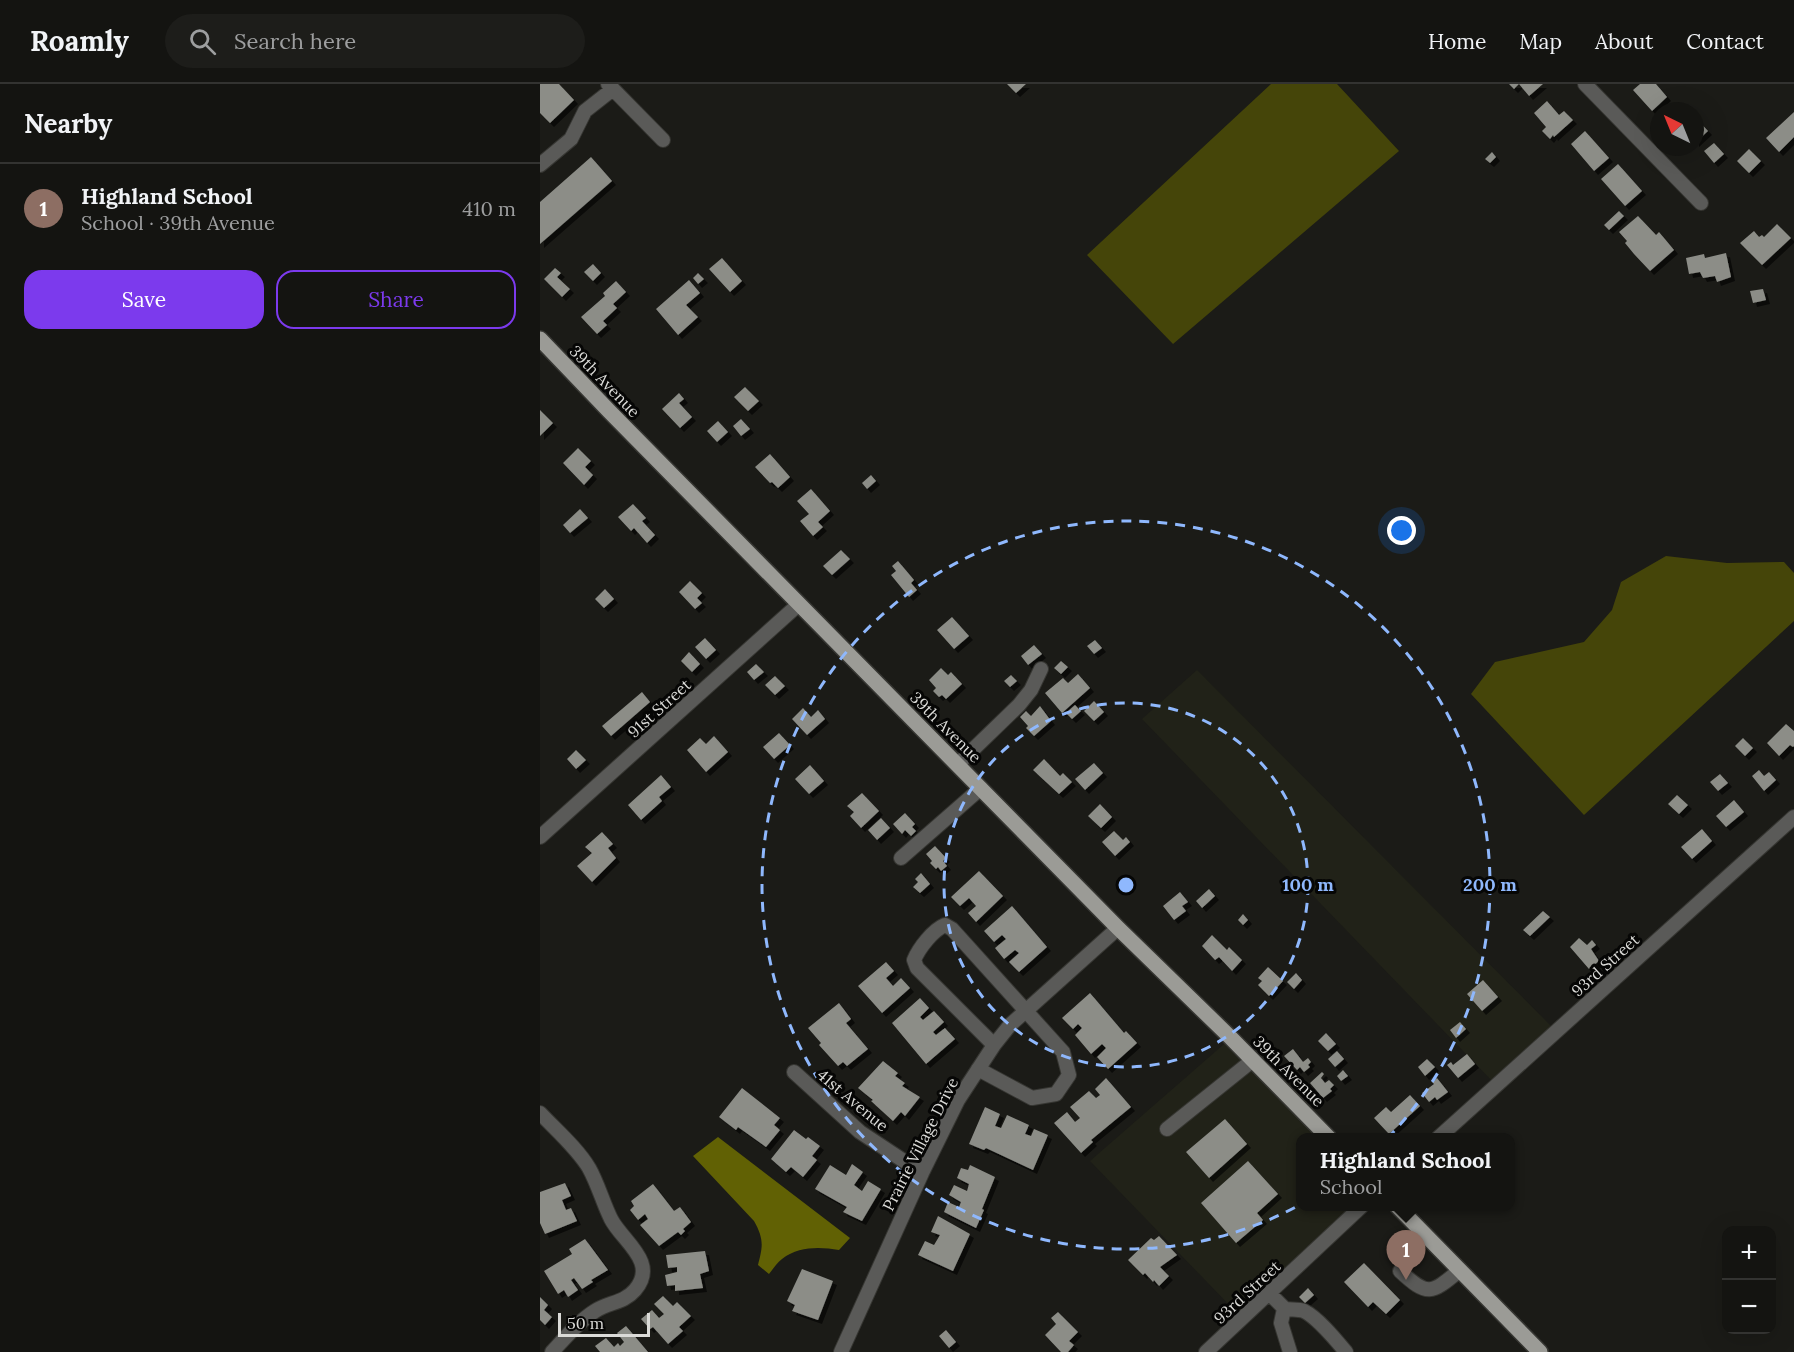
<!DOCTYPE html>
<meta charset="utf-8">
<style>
body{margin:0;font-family:Lora,serif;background:#1d1d1a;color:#f1f3f6}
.controls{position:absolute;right:18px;bottom:18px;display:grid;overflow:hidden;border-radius:12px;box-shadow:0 6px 24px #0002}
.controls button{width:54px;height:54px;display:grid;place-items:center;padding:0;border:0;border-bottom:2px solid #333331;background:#141411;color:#f1f3f6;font:30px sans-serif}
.compass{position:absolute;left:1110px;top:18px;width:54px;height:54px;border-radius:50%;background:#141411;box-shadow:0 6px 24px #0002;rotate:317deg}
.scale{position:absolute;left:18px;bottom:15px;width:92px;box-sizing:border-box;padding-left:6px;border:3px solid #dbdbd8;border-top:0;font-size:16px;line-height:21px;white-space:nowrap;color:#dbdbd8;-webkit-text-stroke:4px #060605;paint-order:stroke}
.you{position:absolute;left:862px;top:447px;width:21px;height:21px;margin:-15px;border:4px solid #fff;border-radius:50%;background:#1a73e8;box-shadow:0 0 0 9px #1a73e833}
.badge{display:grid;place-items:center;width:39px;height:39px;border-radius:50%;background:#7c3aed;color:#fff;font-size:20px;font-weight:700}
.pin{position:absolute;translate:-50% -50px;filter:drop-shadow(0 2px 3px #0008)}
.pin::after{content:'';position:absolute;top:32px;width:21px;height:18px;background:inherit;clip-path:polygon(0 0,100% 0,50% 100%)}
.popup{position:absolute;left:756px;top:1049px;width:219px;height:78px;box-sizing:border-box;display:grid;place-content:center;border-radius:12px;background:#141411;filter:drop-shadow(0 2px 4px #0005);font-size:20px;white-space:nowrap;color:#9d9e9f}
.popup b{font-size:22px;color:#f1f3f6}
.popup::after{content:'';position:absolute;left:50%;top:100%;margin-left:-12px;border:12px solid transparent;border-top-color:#141411}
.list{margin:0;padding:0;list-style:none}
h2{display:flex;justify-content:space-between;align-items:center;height:78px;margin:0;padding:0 24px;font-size:26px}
h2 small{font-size:20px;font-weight:400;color:#9d9e9f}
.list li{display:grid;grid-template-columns:39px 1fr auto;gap:18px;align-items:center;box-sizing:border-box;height:90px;padding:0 24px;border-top:2px solid #333331}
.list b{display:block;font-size:22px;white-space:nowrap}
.list p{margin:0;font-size:20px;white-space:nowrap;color:#9d9e9f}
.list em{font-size:20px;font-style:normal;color:#9d9e9f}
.actions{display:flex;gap:12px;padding:18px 24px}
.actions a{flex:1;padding:14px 0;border:2px solid #7c3aed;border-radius:18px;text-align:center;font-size:21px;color:#7c3aed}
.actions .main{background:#7c3aed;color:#fff}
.icon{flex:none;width:33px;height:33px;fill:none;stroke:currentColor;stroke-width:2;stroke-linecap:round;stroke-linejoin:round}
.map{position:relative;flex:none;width:1254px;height:1268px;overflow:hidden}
header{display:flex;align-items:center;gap:36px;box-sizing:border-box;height:84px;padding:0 30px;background:#141411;border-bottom:2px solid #333331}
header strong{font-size:28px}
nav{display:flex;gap:33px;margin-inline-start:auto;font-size:21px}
.search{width:420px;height:54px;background:#1d1d1a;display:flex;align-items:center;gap:15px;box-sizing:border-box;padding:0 21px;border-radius:33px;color:#9d9e9f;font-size:22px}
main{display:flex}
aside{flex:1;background:#141411}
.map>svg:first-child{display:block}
</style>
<header>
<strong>Roamly</strong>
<div class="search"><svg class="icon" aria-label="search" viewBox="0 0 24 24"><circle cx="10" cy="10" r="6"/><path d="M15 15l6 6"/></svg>Search here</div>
<nav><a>Home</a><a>Map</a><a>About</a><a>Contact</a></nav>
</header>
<main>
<aside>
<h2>Nearby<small></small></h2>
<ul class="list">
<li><span class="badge" style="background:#8d6e63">1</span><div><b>Highland School</b><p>School · 39th Avenue</p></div><em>410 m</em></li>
</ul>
<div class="actions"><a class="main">Save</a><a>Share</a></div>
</aside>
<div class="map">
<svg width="1254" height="1268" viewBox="0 0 1254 1268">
<defs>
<filter id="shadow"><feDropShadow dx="4" dy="4" stdDeviation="0" flood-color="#0009"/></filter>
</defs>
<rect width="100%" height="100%" fill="#1b1b17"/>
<!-- built -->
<path fill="#212218" d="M657 586 1016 947 956 1001 602 635Z
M691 954 789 1053 761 1054V1122L822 1123 724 1214 696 1228 550 1077Z"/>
<!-- green -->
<path fill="#454509" d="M731 0H797L859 67 633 260 547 171Z
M1126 472 1187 479 1244 478 1254 489V537L1044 731 931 610 955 578 1044 558 1072 526 1081 498Z"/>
<!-- water -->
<path fill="#616104" d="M178 1053 310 1154 299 1166C280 1163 259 1162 242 1175 237 1179 233 1185 229 1190L218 1181C223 1162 224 1155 214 1137L153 1072Z"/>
<!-- building -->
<path fill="#8c8d87" filter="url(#shadow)" d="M0 0H19L34 16 10 39 0 29Z
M467 0H486L476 9Z
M969 0H1003L989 12 979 0 974 5Z
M1100 0H1116L1127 13 1112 27 1093 6Z
M1007 17 1019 31 1024 27 1033 36 1014 53 1013 51 1010 55 1002 47 1006 43 994 29Z
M1254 28V53L1239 68 1226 54Z
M1155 33 1168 47 1155 59Z
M1045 47 1069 74 1054 87 1031 60Z
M1174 59 1184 70 1174 79 1164 67Z
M1209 65 1221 77 1209 89 1197 77Z
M952 68 956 73 950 79 945 75Z
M51 73 72 97 0 160V118Z
M1078 80 1102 107 1085 122 1061 95Z
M1079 127 1084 132 1069 146 1064 141Z
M1098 132 1116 151 1119 148 1134 166 1110 187 1094 170 1085 159 1087 157 1079 148Z
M1237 140 1251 154 1222 181 1200 159 1214 147 1219 153 1222 151 1224 153Z
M1186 169 1191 193 1177 198 1175 192 1163 194 1160 188 1149 190 1146 174 1164 170 1165 174Z
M182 174 202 197 190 208 169 185Z
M53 180 61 189 53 197 44 188Z
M15 184 21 189 17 193 30 205 22 213 4 195Z
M158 189 164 195 158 200 153 194Z
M149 196 160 209 146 221 158 233 138 251 116 225Z
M76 197 86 208 73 220 77 224 63 237 67 241 57 250 41 233 65 212 63 209Z
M1223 205 1226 216 1213 219 1210 207Z
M205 303 219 317 208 327 194 313Z
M139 309 144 315 139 319 152 333 140 344 122 325Z
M0 326 13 339 0 352Z
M201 335 210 345 201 352 193 342Z
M178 337 188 348 177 358 167 347Z
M38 364 51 377 45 383 53 391 44 401 23 379Z
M230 370 250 393 238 404 232 398 230 399 215 383Z
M331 391 336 397 327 405 322 399Z
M271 405 290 427 278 438 283 443 273 452 260 437 269 430 257 417Z
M93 420 106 434 102 437 115 451 107 459 94 444 91 447 78 433Z
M40 425 48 434 30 449 23 441Z
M301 466 310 475 292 491 283 482Z
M358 477 374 496 371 499 377 506 369 513 351 491 356 487 352 482Z
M150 497 162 509 157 514 162 519 155 525 139 508Z
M65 505 74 515 64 524 55 515Z
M412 533 429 552 414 565 397 546Z
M165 554 176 566 166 575 155 563Z
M555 556 562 564 554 570 547 562Z
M494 561 502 570 488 581 481 572Z
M149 568 160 580 152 588 141 577Z
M521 577 528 583 521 590 514 584Z
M216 580 224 588 214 596 207 588Z
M401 584 408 591 411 588 422 600 406 615 402 611 399 613 393 607 396 604 389 596Z
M538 590 550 604 522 629 505 609 523 594 528 599Z
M471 591 477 597 470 603 464 597Z
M235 592 245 602 235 611 225 601Z
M102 608 110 618 71 652 62 642Z
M554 617 564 628 554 637 544 627Z
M535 621 541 627 532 635 526 629Z
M500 622 511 637 494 652 486 644 488 642 480 633 486 627 491 632Z
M263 624 271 633 278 626 285 635 267 651 252 635Z
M1246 640 1254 647V662L1253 663 1250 661 1239 672 1227 659Z
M239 649 250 661 234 675 223 663Z
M174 652 188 668 166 688 147 666 160 654 166 660Z
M1203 654 1213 664 1205 672 1195 662Z
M36 666 46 676 36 685 27 675Z
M504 675 520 692 523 689 532 698 519 710 493 686Z
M554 679 563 689 545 706 535 695Z
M270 681 284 697 269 710 255 695Z
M1219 686 1224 692 1229 688 1236 696 1224 707 1212 692Z
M1180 690 1188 699 1178 707 1170 698Z
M121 691 131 703 119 713 122 717 101 736 88 721Z
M322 709 339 727 321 744 310 732 314 728 307 722Z
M1137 711 1148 721 1139 730 1128 720Z
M1194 716 1204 728 1186 743 1176 732Z
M560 720 572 733 561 744 548 732Z
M365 729 375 740 372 743 376 747 371 752 365 746 362 750 353 740Z
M341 734 350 744 337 756 328 746Z
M1162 745 1172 757 1152 775 1141 763Z
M574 747 583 756 586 753 590 758 575 772 562 758Z
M62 748 73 760 68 764 76 774 52 798 37 782 52 769 45 763Z
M395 762 406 774 403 777 407 782 401 787 398 783 396 785 390 779 392 777 386 770Z
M439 787 463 812 436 838 428 829 436 822 429 814 420 822 411 813Z
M381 789 390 800 380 809 373 803 378 798 375 795Z
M669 805 675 812 662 824 656 817Z
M640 808 648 818 642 822 646 827 634 836 623 822Z
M472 822 507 863 479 888 469 878 479 869 475 866 464 875 455 864 466 855 462 851 454 858 444 847Z
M1003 827 1010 833 990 852 983 846Z
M703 830 708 836 703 841 698 836Z
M672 851 687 866 689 863 702 876 692 887 679 873 675 876 662 862Z
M1039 854 1047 861 1052 856 1056 861 1051 865 1059 877 1049 885 1030 863Z
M346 878 354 887 346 894 353 902 361 894 370 904 342 929 318 902Z
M728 883 743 897 729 912 718 901 722 897 718 894Z
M756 889 762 896 754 905 747 898Z
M943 896 958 913 942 927 927 910Z
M550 909 584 949 586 947 597 959 568 985 557 973 566 964 562 960 551 970 535 951 542 944 538 940 533 945 522 934Z
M380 914 389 924 380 933 383 936 394 927 404 938 393 948 396 951 405 944 415 955 386 980 352 939Z
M299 919 311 935 306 939 328 965 307 982 303 978 298 982 279 961 281 959 268 944Z
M920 938 926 945 916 954 910 946Z
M786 949 796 960 788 967 778 957Z
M753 965 763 978 768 974 771 978 768 981 770 983 764 988 760 983 757 986 744 972Z
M797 967 804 975 795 983 788 975Z
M927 970 935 980 918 994 907 981 911 978 913 981Z
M887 975 895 983 885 992 878 983Z
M343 977 358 989 355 992 365 999 362 1002 380 1013 365 1032 361 1028 353 1037 331 1017 333 1016 318 1004Z
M803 986 808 992 801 997 797 992Z
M782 988 784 990 781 994 785 999 789 996 794 1001 790 1005 792 1007 783 1014 770 999Z
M566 994 591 1023 551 1056 553 1058 541 1069 514 1039 527 1028 535 1038 540 1034 530 1023 549 1007 556 1014 560 1011 555 1005Z
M897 994 908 1008 897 1016 895 1013 889 1018 882 1009 894 1000 892 998Z
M202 1004 240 1034 234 1041 240 1046 226 1063 198 1043 196 1046 179 1033Z
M870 1011 880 1022 849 1050 834 1034 846 1023 851 1028Z
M445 1023 460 1030 455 1042 461 1044 467 1031 489 1041 485 1050 491 1052 494 1045 508 1051 493 1086 446 1064 444 1066 429 1060Z
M685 1035 707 1060 669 1094 646 1068Z
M254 1046 266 1055 268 1053 280 1062 272 1072 277 1076 263 1093 251 1083 246 1088 231 1075Z
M708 1077 738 1110 717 1129 723 1136 696 1159 661 1119Z
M312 1080 323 1088 314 1101 322 1107 328 1097 341 1105 322 1137 303 1128 307 1123 275 1105 290 1081 306 1091Z
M430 1081 455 1093 442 1125 444 1126 436 1144 404 1128 408 1118 419 1123 421 1118 409 1111 414 1101 427 1107 429 1100 417 1094 421 1084 428 1086Z
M25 1099 31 1112 22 1116 26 1126 31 1124 37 1137 5 1150 0 1139V1108Z
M113 1100 134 1127 140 1123 151 1138 143 1145 145 1147 141 1151 138 1148 119 1162 100 1141 108 1135 105 1130 98 1136 90 1126 94 1122 91 1117Z
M398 1132 430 1150 413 1187 378 1171 385 1157 394 1161 400 1151 391 1148Z
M619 1152 637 1171 620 1183 629 1192 619 1202 614 1196 613 1198 605 1189 603 1191 588 1176 611 1154 614 1156Z
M45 1155 68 1186 51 1196 53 1198 42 1205 34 1194 31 1196 38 1206 28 1213 24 1206 18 1210 4 1187 32 1170 29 1165Z
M165 1167 169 1187 160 1190 163 1204 135 1207V1201L127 1202 125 1191 137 1188V1183L128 1184 126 1171Z
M824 1179 860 1216 846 1230 833 1218 828 1223 804 1198Z
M262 1185 293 1197 278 1236 252 1227 255 1221 247 1217Z
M768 1204 774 1211 765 1219 759 1213Z
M123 1212 133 1222 137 1218 151 1232 139 1243 143 1247 128 1260 113 1243 110 1245 101 1235 112 1226 119 1234 124 1230 114 1220Z
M0 1213 8 1221 4 1226 12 1233 5 1241 0 1236Z
M518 1228 538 1248 529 1257 534 1261 528 1268H521L505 1251 516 1240 511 1234Z
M86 1242 108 1268H60L55 1262 66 1254 74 1263 78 1259 80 1262 84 1258 77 1249Z
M406 1246 416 1258 409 1264 399 1252Z"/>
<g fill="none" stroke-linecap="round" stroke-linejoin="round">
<defs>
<path id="minor" d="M68 0 123 56
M1045 0 1161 119
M0 81 31 55 45 27 73 5
M418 680 479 621 491 606 501 585
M0 753 259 520
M361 774 441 704
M438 985 492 1014 516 1010 529 991 523 968 412 845 405 841C393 846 379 864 374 876L377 884 454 961
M254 988 320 1048 382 1089
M0 1029C16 1046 37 1064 49 1084 58 1100 63 1119 71 1135 82 1157 119 1178 95 1206 84 1219 69 1218 55 1227 39 1237 25 1254 12 1268
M627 1045 713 976
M898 1054 1254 733
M860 1187C888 1213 891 1210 920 1186
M729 1209 745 1225C751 1226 758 1225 764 1227 778 1234 796 1256 806 1268
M744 1225 741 1239 750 1268
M301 1268 382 1089 418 1016 454 961 470 941 578 844
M666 1268 822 1122"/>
<path id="major" d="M0 255 69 327 578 844 691 954 789 1054
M857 1122 1000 1268"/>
</defs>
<!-- minor casing -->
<use href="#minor" stroke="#363632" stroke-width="16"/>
<!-- major casing -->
<use href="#major" stroke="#363632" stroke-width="18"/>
<!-- minor -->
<use href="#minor" stroke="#5a5a58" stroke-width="14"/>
<!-- major -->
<use href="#major" stroke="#9b9b96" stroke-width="15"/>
</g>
<!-- distance rings -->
<g fill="none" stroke="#8fb8fd" stroke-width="3" stroke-dasharray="10 8">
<circle cx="586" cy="801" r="182"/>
<circle cx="586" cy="801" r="364"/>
</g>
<g text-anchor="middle" stroke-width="6" stroke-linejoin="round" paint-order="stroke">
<!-- street labels -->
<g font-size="16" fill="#dbdbd8" stroke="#060605">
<text transform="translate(65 297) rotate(46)" y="6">39th Avenue</text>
<text transform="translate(119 624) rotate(-42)" y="6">91st Street</text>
<text transform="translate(406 643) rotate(45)" y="6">39th Avenue</text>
<text transform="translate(1065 881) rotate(-42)" y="6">93rd Street</text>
<text transform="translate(749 987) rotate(45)" y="6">39th Avenue</text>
<text transform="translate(313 1016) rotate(40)" y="6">41st Avenue</text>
<text transform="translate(380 1060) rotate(-63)" y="6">Prairie Village Drive</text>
<text transform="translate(707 1208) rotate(-43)" y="6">93rd Street</text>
</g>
</g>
<circle cx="586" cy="801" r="9" fill="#8fb8fd" stroke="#060605" stroke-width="3"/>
<g font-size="18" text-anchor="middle" font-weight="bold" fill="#8fb8fd" stroke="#060605" stroke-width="6" stroke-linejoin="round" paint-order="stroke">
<text x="768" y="807">100 m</text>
<text x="950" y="807">200 m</text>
</g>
</svg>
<div class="controls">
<button>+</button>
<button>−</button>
</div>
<svg class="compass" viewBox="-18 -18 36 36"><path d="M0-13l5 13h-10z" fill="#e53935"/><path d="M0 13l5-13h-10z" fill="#9d9e9f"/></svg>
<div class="scale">50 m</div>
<div class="you"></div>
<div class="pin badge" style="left:866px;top:1196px;background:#8d6e63">1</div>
<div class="popup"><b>Highland School</b>School</div>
</div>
</main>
